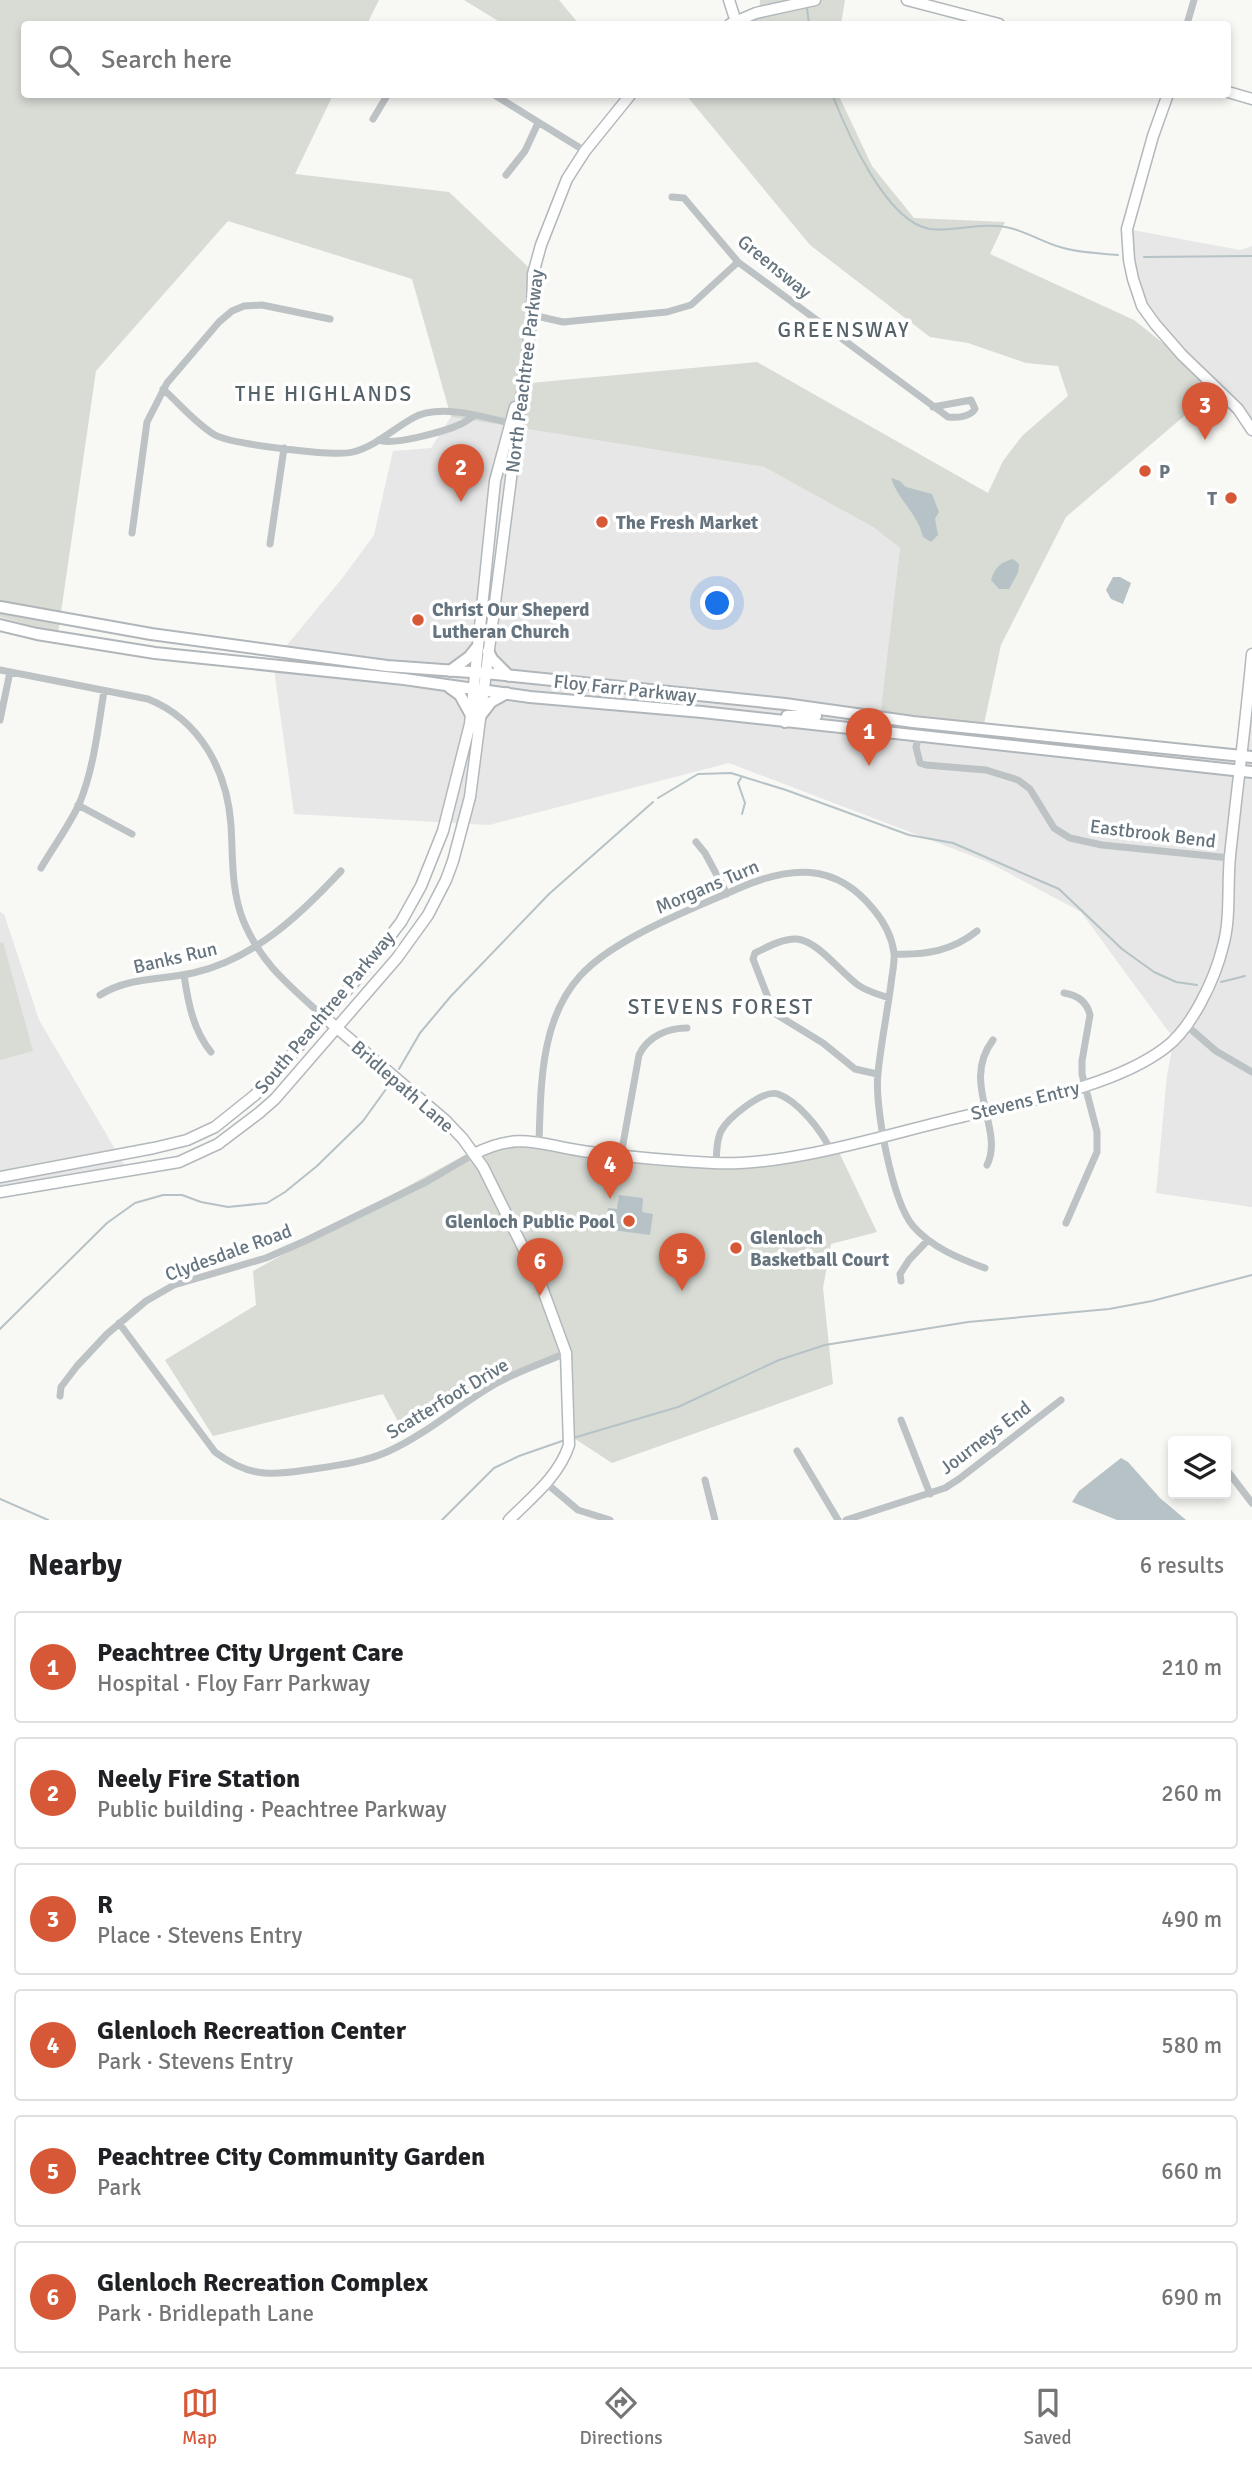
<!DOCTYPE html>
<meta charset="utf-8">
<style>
body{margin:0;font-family:Signika,sans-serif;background:#f6f6f6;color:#202124}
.controls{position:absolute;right:21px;bottom:21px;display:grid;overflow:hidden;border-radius:7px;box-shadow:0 4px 10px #0003}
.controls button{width:63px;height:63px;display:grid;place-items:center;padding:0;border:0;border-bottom:2px solid #e0e0e0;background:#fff;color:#202124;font:35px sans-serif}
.you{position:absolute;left:718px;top:604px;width:24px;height:24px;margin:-18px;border:5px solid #fff;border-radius:50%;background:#1a73e8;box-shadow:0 0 0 10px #1a73e833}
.badge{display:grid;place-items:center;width:46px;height:46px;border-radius:50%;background:#d75836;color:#fff;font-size:23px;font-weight:700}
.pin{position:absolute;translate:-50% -58px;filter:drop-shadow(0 2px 4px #0008)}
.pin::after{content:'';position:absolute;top:37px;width:24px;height:21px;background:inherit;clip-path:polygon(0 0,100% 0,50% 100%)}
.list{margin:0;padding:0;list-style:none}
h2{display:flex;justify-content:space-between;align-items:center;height:91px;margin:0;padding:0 28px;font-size:30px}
h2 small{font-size:23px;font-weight:400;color:#757577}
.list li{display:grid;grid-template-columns:46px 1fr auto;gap:21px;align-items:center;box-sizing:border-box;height:112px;margin:0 14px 14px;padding:0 14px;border:2px solid #e0e0e0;border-radius:7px}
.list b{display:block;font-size:26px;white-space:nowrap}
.list p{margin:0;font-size:23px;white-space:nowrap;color:#757577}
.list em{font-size:23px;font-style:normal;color:#757577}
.icon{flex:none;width:38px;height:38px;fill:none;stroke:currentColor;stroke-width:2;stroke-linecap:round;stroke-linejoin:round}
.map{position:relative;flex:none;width:1252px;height:1520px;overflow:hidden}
.search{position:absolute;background:#fff;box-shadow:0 4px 10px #0003;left:21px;right:21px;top:21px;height:77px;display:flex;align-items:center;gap:18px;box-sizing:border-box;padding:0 24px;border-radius:7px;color:#757577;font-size:26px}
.sheet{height:847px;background:#fff}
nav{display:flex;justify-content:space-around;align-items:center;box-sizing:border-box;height:98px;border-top:2px solid #e0e0e0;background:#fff;font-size:19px;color:#757577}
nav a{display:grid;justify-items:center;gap:4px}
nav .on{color:#d75836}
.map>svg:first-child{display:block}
</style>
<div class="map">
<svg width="1252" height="1520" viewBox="0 0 1252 1520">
<rect width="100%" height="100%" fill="#f8f8f5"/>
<!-- built -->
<path fill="#e6e7e6" d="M1127 229 1240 250 1252 246V438L1244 417 1142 306Z
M451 417 764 467 873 527 900 548 881 718 984 724 1118 740 1235 763 1252 671V1207L1156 1193 1167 1075 1174 1039 1081 912 988 862 729 763 489 825 294 814 273 662 344 576 374 535 393 451 431 448Z
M0 912 4 914 39 1020 128 1171 0 1192Z"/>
<!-- green -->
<path fill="#d8dcd5" d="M0 0H379L367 24H24V94L333 95 295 174 449 192 543 281 530 383 757 362 988 493 1003 461 1022 436 1068 396 1058 366 1026 363 968 343 930 337 810 245 686 95 838 94 872 166 914 218 1005 222 990 254 1134 320 1218 387 1066 517 1001 645 984 724 880 718 900 548 873 527 764 467 451 417 412 279 228 221 96 371 58 633 0 617Z
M464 0H559L579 24H503Z
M760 0H845L841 24H749L759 17Z
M3 942 33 1051 0 1060V943Z
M571 1143 709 1163 837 1148 877 1232 831 1244 823 1288 833 1384 612 1463 569 1435 564 1351 400 1425 383 1394 213 1436 165 1360 256 1305 253 1271 472 1151Z"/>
<!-- water -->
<path fill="#b6c2c5" d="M891 478 900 481 906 487 932 494 939 512 935 519 938 535 931 542 923 537C918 514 898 500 891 478Z
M1013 559 1019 564 1018 573 1009 589H999L991 580C995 567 1001 562 1013 559Z
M1113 577H1120L1131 583 1123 604 1111 599 1106 590Z
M619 1195 643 1198 642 1212 653 1214 650 1235 604 1229 608 1208 617 1209Z
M1121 1458 1128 1462 1160 1498 1186 1520H1117L1072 1502 1079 1491Z"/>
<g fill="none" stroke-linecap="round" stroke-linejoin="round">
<!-- stream -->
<path stroke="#b6c2c5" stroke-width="2" d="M807 8 809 24
M832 94C847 132 886 222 930 229 953 232 984 221 1010 228 1027 232 1043 242 1060 247 1078 253 1100 253 1118 255
M1144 257 1252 256
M741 778 738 783 745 803 742 814
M658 798 698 774 731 773 786 790 909 835 953 843 1059 889 1122 949 1154 972 1176 982 1197 985
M1221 982 1245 976
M399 1069 420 1033 451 996 549 894 653 802
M0 1329 107 1223 135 1203 163 1195H182L201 1202 228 1207 267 1203 285 1192 317 1166 363 1121 389 1085
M573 1438 678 1407 779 1360 825 1345 968 1322 1109 1309 1152 1301 1252 1275
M0 1499 48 1520
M442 1520 494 1468 519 1456 565 1440"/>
<defs>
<path id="secondary" d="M729 0 736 22
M907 0 999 24
M730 24 756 13 815 0
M1228 92 1252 99
M1168 94 1153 136 1127 229 1129 260 1133 279 1142 306 1155 324 1182 355 1238 409 1252 430
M324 1017 445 1120 463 1139 483 1167 540 1282 566 1353 569 1445C559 1476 532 1497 509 1520
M474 1154C522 1130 541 1146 589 1152 630 1157 672 1161 713 1163 787 1167 884 1135 957 1118 1021 1102 1112 1088 1165 1048 1192 1028 1215 979 1223 946 1231 918 1227 885 1230 856 1237 789 1246 721 1252 654
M0 1177 154 1148 187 1140 215 1127 255 1095 287 1060 361 974 401 922 421 886 443 831 470 724 495 481 515 407
M0 1192 179 1162 218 1144 259 1113 275 1099 397 958 428 915 446 880 453 861 470 797 532 315 533 274 541 245 567 179 585 151 631 94"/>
<path id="primary" d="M0 607 151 634 387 666 485 673 785 704 913 722 1252 757
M0 625 37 634 155 653 404 679 530 697 702 712 1252 772
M488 651 492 659 509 676
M450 671 469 657 477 647
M449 687 460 695 471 715
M481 715 491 702 507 693
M785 722 787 716H816"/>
</defs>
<!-- secondary casing -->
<use href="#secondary" stroke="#b2b8bc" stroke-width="13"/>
<!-- primary casing -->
<use href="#primary" stroke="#b1b6ba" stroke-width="14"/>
<!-- street -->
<path stroke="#bdc2c5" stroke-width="7" d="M1187 24 1194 0
M493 94 585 151
M373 119 388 94
M506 175 525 151 538 123
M672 197 684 198 738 262 948 417C957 418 970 417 975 409L971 400 933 407
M532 315 563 322 667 312 691 305 738 262
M163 389C180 404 195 423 215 435 231 444 335 457 353 452 376 446 393 429 413 418 439 403 485 417 513 424
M379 440C393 446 446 431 461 424 466 422 470 418 475 415
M132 533 147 422 167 383 219 322 232 311 244 306 262 305 330 319
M270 544 284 448
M0 670 148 699C200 720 227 770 231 825 233 858 231 889 243 920 261 964 290 986 324 1017
M0 720 10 672
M919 736 916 747 920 763 926 765 986 770 1018 780 1030 789 1054 828 1070 838 1102 845 1230 858
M78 805 132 834
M696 842 705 853 727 894
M41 868C53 847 70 825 80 802 94 767 98 728 104 691
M895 954C926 955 952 951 977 931
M184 975C188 1002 193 1030 211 1052
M1064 993C1077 995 1087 1002 1090 1015L1082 1061V1074L1097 1132V1152L1066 1223
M100 995C128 977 162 980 193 973 254 959 300 915 341 871
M1186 1025 1216 1051 1252 1072
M877 1074 855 1069 823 1043 774 1013 753 959 755 953C767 947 784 938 797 939 818 941 841 973 858 985 868 992 878 994 889 998
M539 1142C541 1086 540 1020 580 976 614 938 690 910 737 889 789 866 835 861 874 910 884 922 892 937 894 953 895 962 892 974 891 984 887 1014 881 1043 878 1073 874 1105 892 1201 913 1226 931 1247 960 1259 985 1268
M621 1155 639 1055C648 1036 668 1028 687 1028
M716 1163C717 1152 716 1141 721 1131 728 1118 763 1089 778 1094 798 1101 821 1130 830 1149
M987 1165C1005 1129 960 1083 993 1040
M901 1281 900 1274 909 1260 928 1240
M119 1323 215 1452C247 1476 268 1476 306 1470 333 1466 363 1463 389 1451 428 1433 460 1404 497 1383 519 1371 543 1363 566 1353
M60 1396 61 1387 77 1366 107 1334 146 1301 174 1285 266 1258 305 1241 426 1182 474 1154
M901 1420 930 1494
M797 1451 838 1520
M1226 1469 1252 1503
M705 1480 715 1520
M546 1483 578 1510 610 1520
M846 1520 945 1488 959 1479 1061 1400"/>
<!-- secondary -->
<use href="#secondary" stroke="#fff" stroke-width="10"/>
<!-- primary -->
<use href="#primary" stroke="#fff" stroke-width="10"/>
</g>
<!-- markers -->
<g fill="#d75836" stroke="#fff" stroke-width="2.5">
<circle cx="1145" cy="471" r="7"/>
<circle cx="1231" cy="498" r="7"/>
<circle cx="602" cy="522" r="7"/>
<circle cx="418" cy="620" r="7"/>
<circle cx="629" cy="1221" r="7"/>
<circle cx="736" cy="1248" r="7"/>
</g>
<g text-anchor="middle" stroke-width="7" stroke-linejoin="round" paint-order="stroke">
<!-- street labels -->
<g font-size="19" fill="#65747e" stroke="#fff">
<text transform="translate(775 266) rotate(39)" y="7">Greensway</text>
<text transform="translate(524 371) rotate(-83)" y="7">North Peachtree Parkway</text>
<text transform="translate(625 688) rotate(6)" y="7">Floy Farr Parkway</text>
<text transform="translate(1153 833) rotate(7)" y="7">Eastbrook Bend</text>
<text transform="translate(707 886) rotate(-23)" y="7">Morgans Turn</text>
<text transform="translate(175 957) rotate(-13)" y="7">Banks Run</text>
<text transform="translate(324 1012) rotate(-50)" y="7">South Peachtree Parkway</text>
<text transform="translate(403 1086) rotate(41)" y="7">Bridlepath Lane</text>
<text transform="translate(1025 1100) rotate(-14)" y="7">Stevens Entry</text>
<text transform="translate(228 1252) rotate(-20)" y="7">Clydesdale Road</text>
<text transform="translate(447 1398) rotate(-31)" y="7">Scatterfoot Drive</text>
<text transform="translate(985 1437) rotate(-37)" y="7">Journeys End</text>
</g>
<!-- poi labels -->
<g font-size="19" font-weight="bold" fill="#65747e" stroke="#fff" text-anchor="start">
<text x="1159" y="478">P</text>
<text x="1217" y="505" text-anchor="end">T</text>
<text x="616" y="529">The Fresh Market</text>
<text x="432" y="616">Christ Our Sheperd<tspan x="432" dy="22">Lutheran Church</tspan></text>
<text x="615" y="1228" text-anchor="end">Glenloch Public Pool</text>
<text x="750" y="1244">Glenloch<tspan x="750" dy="22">Basketball Court</tspan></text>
</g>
<!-- neighbourhood labels -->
<g font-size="21" letter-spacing="2" fill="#56626a" stroke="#fff">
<text x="844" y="337">GREENSWAY</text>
<text x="324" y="401">THE HIGHLANDS</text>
<text x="721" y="1014">STEVENS FOREST</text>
</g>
</g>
</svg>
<div class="controls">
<button><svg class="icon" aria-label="layers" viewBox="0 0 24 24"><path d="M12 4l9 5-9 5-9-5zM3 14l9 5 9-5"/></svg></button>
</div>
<div class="you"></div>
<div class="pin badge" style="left:869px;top:766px">1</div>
<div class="pin badge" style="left:461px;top:502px">2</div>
<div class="pin badge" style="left:1205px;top:440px">3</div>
<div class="pin badge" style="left:610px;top:1199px">4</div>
<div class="pin badge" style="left:682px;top:1291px">5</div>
<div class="pin badge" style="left:540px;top:1296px">6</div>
<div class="search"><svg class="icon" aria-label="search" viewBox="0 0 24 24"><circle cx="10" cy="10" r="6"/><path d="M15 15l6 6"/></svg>Search here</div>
</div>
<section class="sheet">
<h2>Nearby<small>6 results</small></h2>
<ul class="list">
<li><span class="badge">1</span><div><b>Peachtree City Urgent Care</b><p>Hospital · Floy Farr Parkway</p></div><em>210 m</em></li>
<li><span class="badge">2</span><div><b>Neely Fire Station</b><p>Public building · Peachtree Parkway</p></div><em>260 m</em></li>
<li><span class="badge">3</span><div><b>R</b><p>Place · Stevens Entry</p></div><em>490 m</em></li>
<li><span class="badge">4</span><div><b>Glenloch Recreation Center</b><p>Park · Stevens Entry</p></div><em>580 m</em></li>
<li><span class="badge">5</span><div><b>Peachtree City Community Garden</b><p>Park</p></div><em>660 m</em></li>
<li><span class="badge">6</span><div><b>Glenloch Recreation Complex</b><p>Park · Bridlepath Lane</p></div><em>690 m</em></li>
</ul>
</section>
<nav>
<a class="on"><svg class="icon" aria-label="map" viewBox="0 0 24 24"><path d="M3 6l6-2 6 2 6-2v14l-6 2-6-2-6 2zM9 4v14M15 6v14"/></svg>Map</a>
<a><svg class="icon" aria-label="directions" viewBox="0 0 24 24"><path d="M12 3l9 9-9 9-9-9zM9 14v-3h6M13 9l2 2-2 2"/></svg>Directions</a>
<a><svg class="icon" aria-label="saved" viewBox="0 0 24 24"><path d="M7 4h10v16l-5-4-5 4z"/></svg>Saved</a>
</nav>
